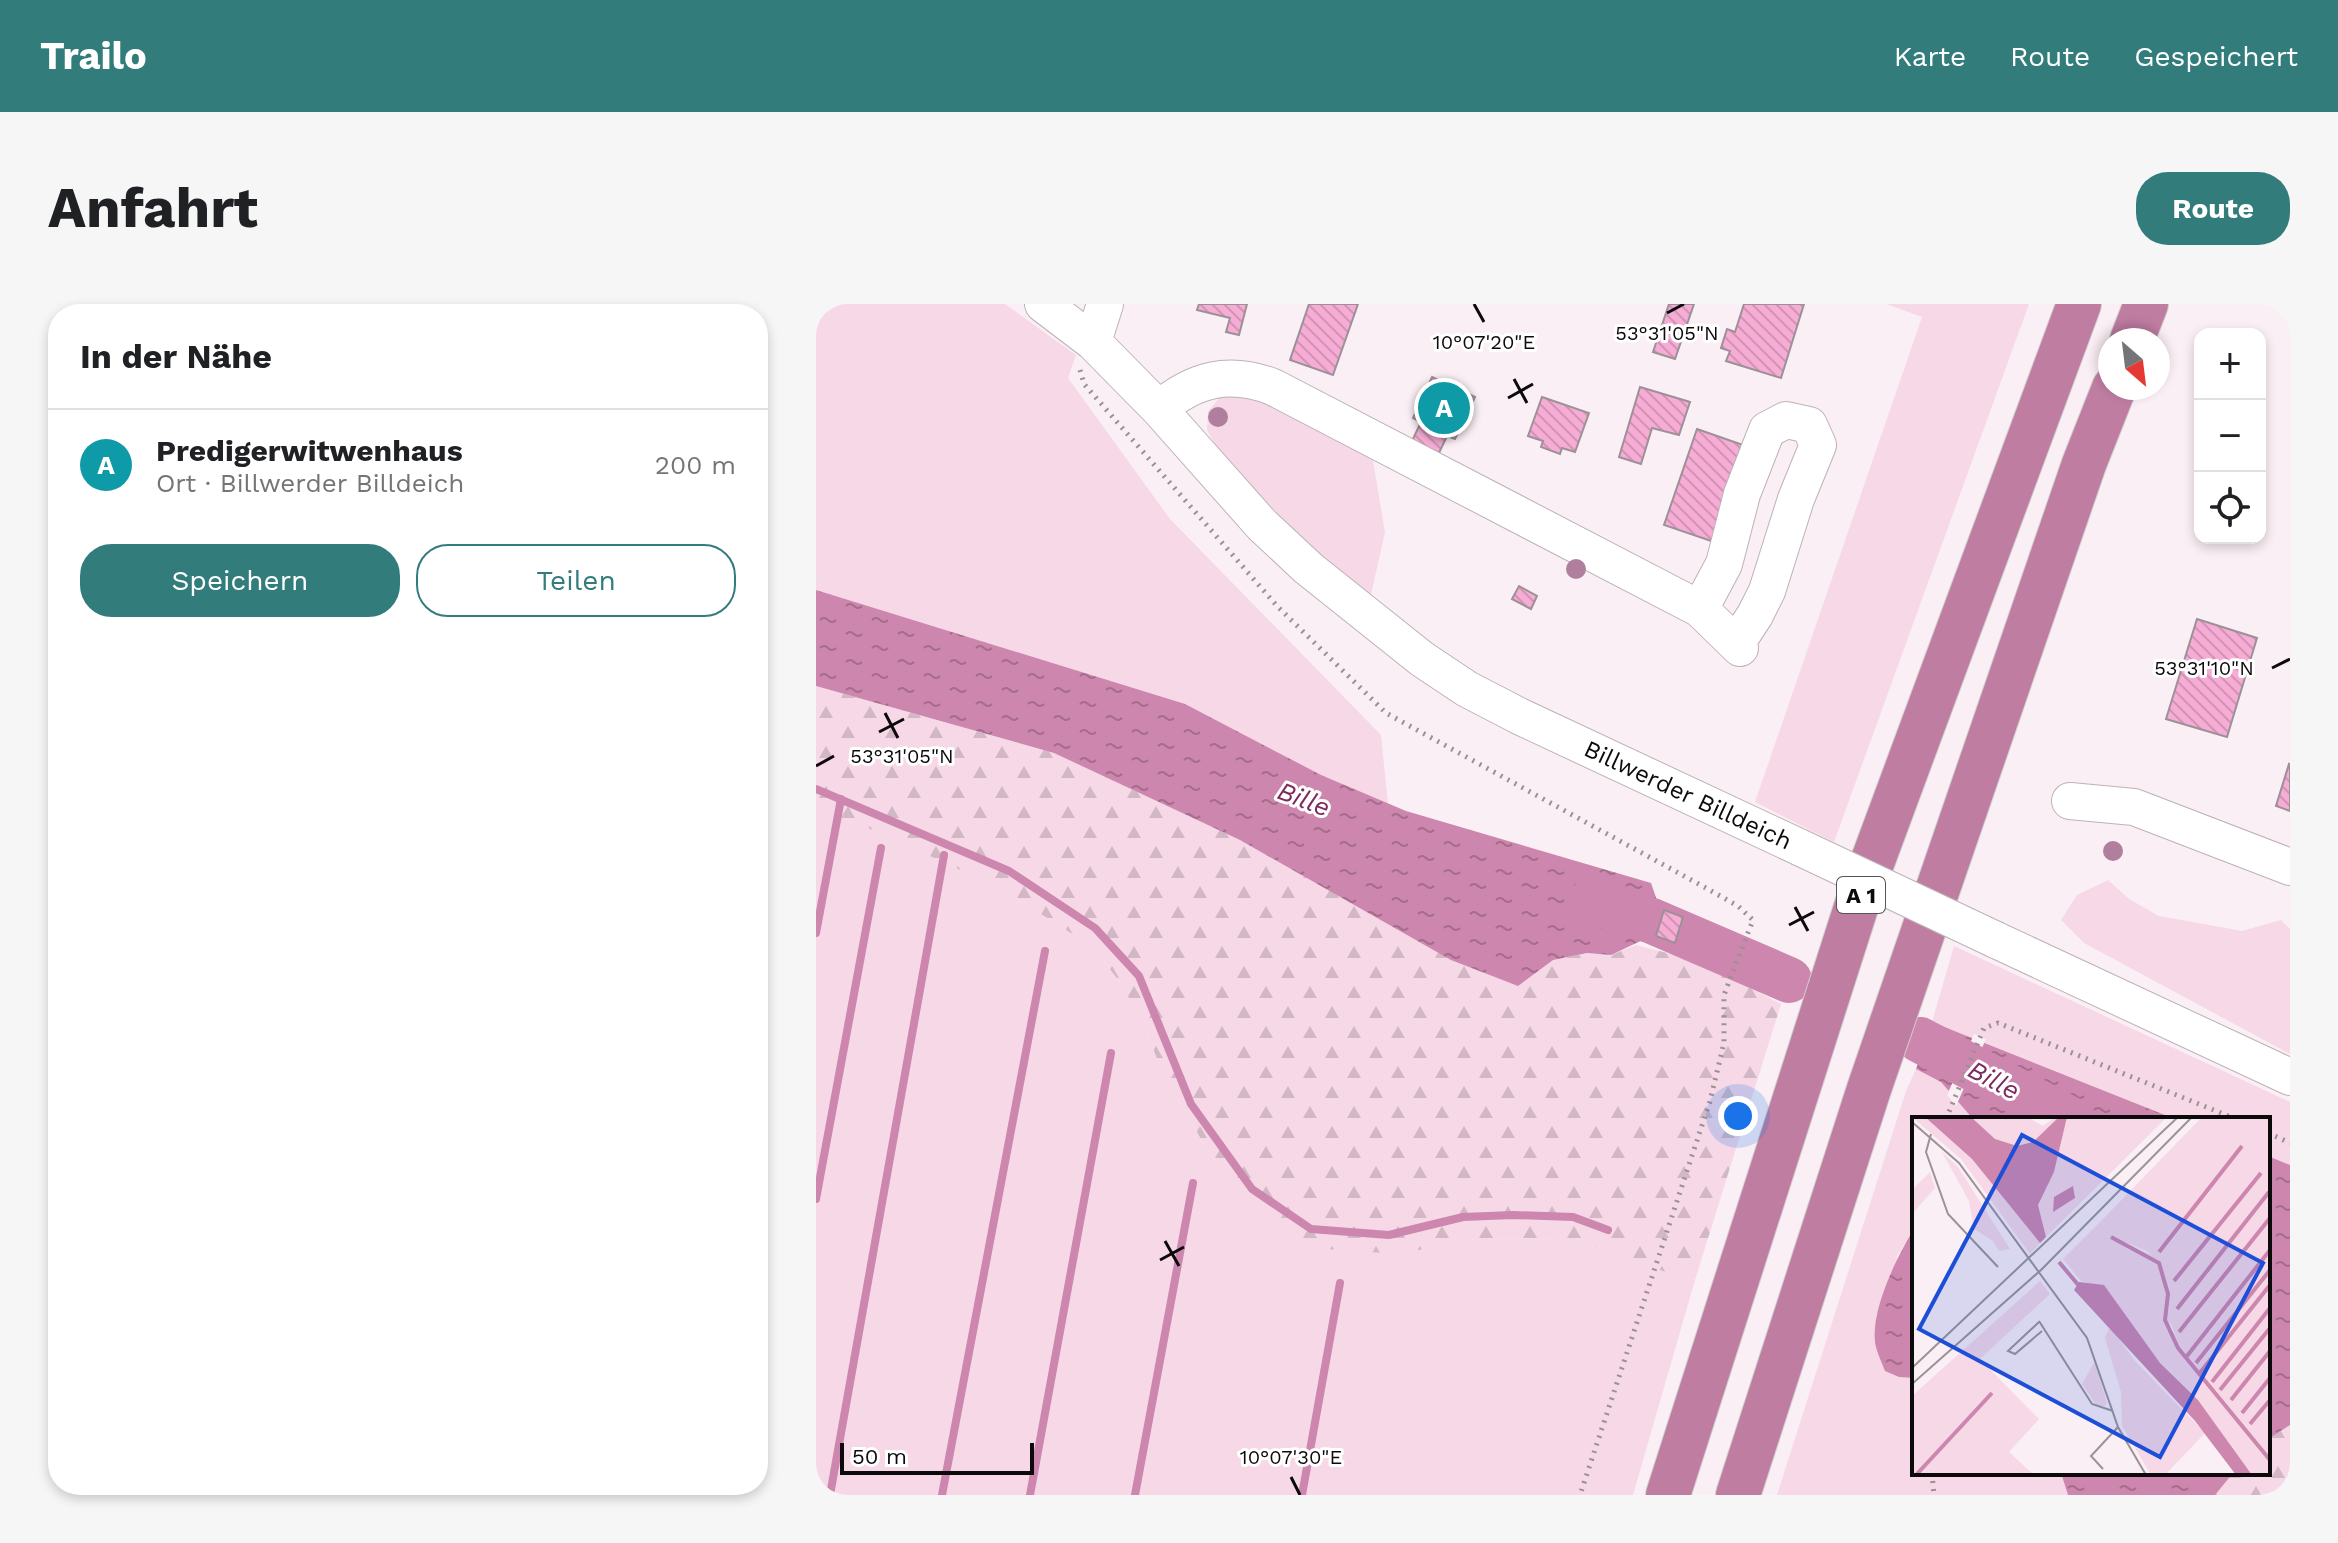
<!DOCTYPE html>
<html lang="de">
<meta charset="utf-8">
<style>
body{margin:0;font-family:"Work Sans",sans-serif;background:#f6f6f6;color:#202124}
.controls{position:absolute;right:24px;top:24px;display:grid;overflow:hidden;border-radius:16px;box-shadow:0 4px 12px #0003}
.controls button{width:72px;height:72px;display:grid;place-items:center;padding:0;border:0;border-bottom:2px solid #e0e0e0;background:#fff;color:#202124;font:40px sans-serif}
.compass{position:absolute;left:1282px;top:24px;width:72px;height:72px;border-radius:50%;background:#fff;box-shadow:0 4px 12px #0003;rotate:152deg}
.scale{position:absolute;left:24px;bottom:20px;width:194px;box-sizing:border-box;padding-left:8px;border:4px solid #0d0a0c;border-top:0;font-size:22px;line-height:28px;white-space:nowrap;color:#0d0a0c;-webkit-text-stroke:6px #fff;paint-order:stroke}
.you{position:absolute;left:922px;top:812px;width:28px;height:28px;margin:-20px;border:6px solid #fff;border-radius:50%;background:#1a73e8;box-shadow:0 0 0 12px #1a73e833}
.badge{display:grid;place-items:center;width:52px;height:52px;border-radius:50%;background:#337c7c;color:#fff;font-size:26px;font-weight:700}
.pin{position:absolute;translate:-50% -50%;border:4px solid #fff;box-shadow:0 2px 8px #0006}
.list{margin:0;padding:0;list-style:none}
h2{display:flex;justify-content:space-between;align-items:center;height:104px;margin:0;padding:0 32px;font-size:34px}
h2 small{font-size:26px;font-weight:400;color:#757577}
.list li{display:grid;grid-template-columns:52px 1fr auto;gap:24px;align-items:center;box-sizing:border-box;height:112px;padding:0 32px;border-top:2px solid #e0e0e0}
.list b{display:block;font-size:30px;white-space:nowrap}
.list p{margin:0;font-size:26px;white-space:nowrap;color:#757577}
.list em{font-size:26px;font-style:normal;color:#757577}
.actions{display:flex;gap:16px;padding:24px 32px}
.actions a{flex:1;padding:18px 0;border:2px solid #337c7c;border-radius:32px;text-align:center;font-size:28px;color:#337c7c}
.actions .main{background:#337c7c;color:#fff}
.icon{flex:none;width:44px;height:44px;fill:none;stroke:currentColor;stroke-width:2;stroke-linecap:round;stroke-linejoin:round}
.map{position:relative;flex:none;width:1474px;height:1191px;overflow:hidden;border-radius:32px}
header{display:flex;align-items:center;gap:48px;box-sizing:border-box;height:112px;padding:0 40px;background:#337c7c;color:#fff}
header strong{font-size:38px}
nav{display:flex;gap:44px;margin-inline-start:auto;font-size:28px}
.intro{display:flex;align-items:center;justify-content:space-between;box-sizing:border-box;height:192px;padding:0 48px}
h1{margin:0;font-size:56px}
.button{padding:20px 36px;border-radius:32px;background:#337c7c;color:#fff;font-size:28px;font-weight:700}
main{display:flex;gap:48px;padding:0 48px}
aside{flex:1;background:#fff;border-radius:32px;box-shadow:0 4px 12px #0003}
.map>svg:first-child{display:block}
</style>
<header>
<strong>Trailo</strong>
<nav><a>Karte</a><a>Route</a><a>Gespeichert</a></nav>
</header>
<div class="intro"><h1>Anfahrt</h1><a class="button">Route</a></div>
<main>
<aside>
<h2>In der Nähe<small></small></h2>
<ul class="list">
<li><span class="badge" style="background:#0f9aa8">A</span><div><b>Predigerwitwenhaus</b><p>Ort · Billwerder Billdeich</p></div><em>200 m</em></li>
</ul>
<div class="actions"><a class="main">Speichern</a><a>Teilen</a></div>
</aside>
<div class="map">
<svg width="1474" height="1191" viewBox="0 0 1474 1191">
<defs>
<pattern id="forest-firs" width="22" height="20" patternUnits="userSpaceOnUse" patternTransform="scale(2)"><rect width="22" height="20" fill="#f6d8e7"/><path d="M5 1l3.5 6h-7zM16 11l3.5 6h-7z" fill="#d2b8c5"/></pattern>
<pattern id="water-ripples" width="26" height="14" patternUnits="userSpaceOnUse" patternTransform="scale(2)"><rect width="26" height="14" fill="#cd86ad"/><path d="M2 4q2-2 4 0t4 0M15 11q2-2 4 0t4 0" fill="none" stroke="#a56c8b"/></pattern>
<pattern id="building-back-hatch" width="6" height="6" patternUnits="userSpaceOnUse" patternTransform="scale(2)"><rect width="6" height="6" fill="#f6acd4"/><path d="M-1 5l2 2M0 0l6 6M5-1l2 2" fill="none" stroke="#d293b5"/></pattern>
</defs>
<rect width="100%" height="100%" fill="#faeff4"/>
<!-- green -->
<path fill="#f6d8e7" d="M0 0H189L260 51 252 74 354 215 565 431 572 500 505 471 117 323 0 286Z
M1070 0H1213L1018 538 939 498 1106 13Z
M431 86 556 151 569 228 554 295 484 233 403 148 391 126 392 107 404 93Z
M0 503 71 532 187 586 277 643 306 681 328 722 347 770 389 842 427 896 583 950 659 935 759 934 815 958 879 976 817 1191H0Z
M1292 576 1313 595 1343 612 1426 627 1465 616 1474 625V750L1268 639 1245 616 1261 591Z
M1138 642 1474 798V861L1452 852V815H1359L1116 718Z
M1100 765 1125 778 1157 815H1098V925L1081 952 1083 1073 1098 1074V1169H1245L1252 1191H961L1090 787Z"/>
<!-- forest -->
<path fill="url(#forest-firs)" d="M0 382 238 449 424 536 737 656 771 649 795 651 820 641 883 657 965 700 879 976 815 958 759 934 659 935 583 950 496 944 427 896 389 842 347 770 328 722 306 681 277 643 187 586 71 532 0 503Z
M1474 1099V1191H1373L1390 1169H1452V1111Z"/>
<!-- water -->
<path fill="url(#water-ripples)" d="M0 286 369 400 505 471 590 507 835 579 843 602 833 633 795 651 771 649 737 656 702 682 635 656 424 536 238 449 0 382Z
M1116 718 1359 815H1157L1125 778 1100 765Z
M1452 852 1474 861V1121L1452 1135Z
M1098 925V1074L1083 1073 1069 1067C1066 1059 1062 1051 1060 1043 1052 1011 1081 952 1098 925Z
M1245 1169H1417L1399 1191H1252Z"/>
<!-- pier -->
<path fill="#faeff4" d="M1158 730 1170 735 1140 802 1131 791Z"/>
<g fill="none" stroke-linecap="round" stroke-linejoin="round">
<!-- stream -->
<path stroke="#cd86ad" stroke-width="8" d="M0 485 193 567 279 624 323 672 375 800 436 885 495 925 573 931 647 913 697 911 757 913 792 926
M0 629 25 495
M0 895 65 544
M14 1191 128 551
M126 1191 229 647
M214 1191 295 749
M319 1191 377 879
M486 1191 524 979"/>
<!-- river -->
<path stroke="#cd86ad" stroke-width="46" d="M775 597 836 617 973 676
M1104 736 1253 815"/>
</g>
<!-- building -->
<path fill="url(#building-back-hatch)" stroke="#9b9196" stroke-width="2" d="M383 0H431L423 31 410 28 414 14 381 6Z
M493 0H542L517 71 474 56Z
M853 0H878L859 55 837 48Z
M928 0H988L965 74 910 57 914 47 905 44 911 25 919 28Z
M616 73 659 93 639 135 631 132 623 149 596 137 605 118 597 114Z
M824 83 874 98 863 131 836 124 825 160 803 153Z
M726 93 773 109 759 148 746 144 744 150 725 143 727 137 712 132Z
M881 125 933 143 901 239 848 221Z
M703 282 721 292 715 305 696 295Z
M1381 315 1441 334 1411 433 1350 415Z
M1473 460 1474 461V507L1460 502Z
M848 606 867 613 859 639 840 632Z"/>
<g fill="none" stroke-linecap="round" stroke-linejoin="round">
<defs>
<path id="minor" d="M227 0 277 38 343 105 446 221 492 264 606 355 651 385 703 412 983 543
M277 38 289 0
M343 105C378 75 413 66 457 83L884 305 924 344
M884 305 908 260 926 190 951 126 970 116 993 121 1002 141 980 195 951 287 939 311 920 340
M1254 497 1318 503 1474 563
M1180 636 1474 773"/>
<path id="highway" d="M1316 36 1330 0
M852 1191 1043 594 1263 0
M922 1191 1053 785 1268 160 1298 84"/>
</defs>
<!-- minor casing -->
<use href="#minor" stroke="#bcb2b7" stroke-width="38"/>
<!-- highway casing -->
<use href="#highway" stroke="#cfcece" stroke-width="46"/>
<!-- path -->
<path stroke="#999195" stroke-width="5" stroke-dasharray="2 6" stroke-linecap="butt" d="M264 66 268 80 461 302 570 409 890 584 922 602 937 616 908 691V739L894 797 764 1191
M1130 815 1168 724 1182 719 1420 815
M1452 829 1474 839
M1116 1169 1118 1191"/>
<!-- minor -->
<use href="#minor" stroke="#fff" stroke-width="36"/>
<!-- highway -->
<use href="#highway" stroke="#c07da2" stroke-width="44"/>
<defs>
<path id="minor-bridge" d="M983 543 1180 636"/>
</defs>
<!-- minor-bridge casing -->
<use href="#minor-bridge" stroke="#bcb2b7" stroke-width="38" stroke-linecap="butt"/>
<!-- minor-bridge -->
<use href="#minor-bridge" stroke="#fff" stroke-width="36"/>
</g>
<!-- trees -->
<g fill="#b17f9e">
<circle cx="402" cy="113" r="10"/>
<circle cx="760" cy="265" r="10"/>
<circle cx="1297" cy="547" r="10"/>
</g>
<!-- ticks -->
<path fill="none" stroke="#0d0a0c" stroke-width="3" d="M658 0 668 18M851 9 868 0M698 75 711 99M692 94 717 80M1456 364 1474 355M69 409 82 434M63 428 88 415M0 462 18 452M979 603 992 627M973 621 998 608M349 937 363 962M344 956 368 943M475 1173 484 1191"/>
<g text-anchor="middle" stroke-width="6" stroke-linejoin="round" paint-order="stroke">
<!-- shield labels -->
<rect fill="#fff" stroke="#565455" stroke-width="2" x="1021" y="573" width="48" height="36" rx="6"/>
<g font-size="22" font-weight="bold" fill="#0d0a0c">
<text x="1045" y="599">A 1</text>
</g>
<!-- street labels -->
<g font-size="24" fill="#0d0a0c" stroke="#fff">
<text transform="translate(872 491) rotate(25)" y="8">Billwerder Billdeich</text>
</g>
<!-- water labels -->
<g font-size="26" font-style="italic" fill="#7d2a5d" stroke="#fff">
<text transform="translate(488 495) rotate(21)" y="9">Bille</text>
<text transform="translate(1178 776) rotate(28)" y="9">Bille</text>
</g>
</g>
<!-- overview -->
<g transform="translate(1096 813)">
<rect width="358" height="358" fill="#faeff4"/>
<path d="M0 0H13L60 42 128 126 118 137 49 42ZM155 0H255L134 120 126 88 142 55ZM290 0H358V338L268 228 257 203 256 157 235 134 205 122 189 104ZM30 35 46 50 98 132 87 134 81 124 62 112 57 84ZM18 55 23 71 0 97V73ZM128 164 138 177 68 242 127 302 97 335 122 358H0V279ZM198 209 222 243 293 316 253 358H239L210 309 209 275 193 221ZM183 244 195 286 193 289H185L170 267Z" fill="#f6d8e7"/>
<path d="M51 0H116L131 9 143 0H153L126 27 95 33ZM189 104 205 122 249 143 256 157 258 211 358 338V358H340L286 283 248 246 184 169 169 164 151 142Z" fill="#f6d8e7"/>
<path d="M13 0H59L83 22 105 29 121 25 147 0H155L142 55 126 88 134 120 128 126 60 42ZM161 69 163 81 141 95 142 80ZM167 165 192 168 248 246 286 283 340 358H324L283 304 162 173Z" fill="#cd86ad"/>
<path fill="none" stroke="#cd86ad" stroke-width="4" d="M199 120 247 146 256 177 253 203 266 231 358 343M247 135 330 29M147 145 173 176M262 164 349 56M265 192 357 75M267 215 358 101M275 239 358 133M284 246 358 153M287 257 358 168M300 265 358 191M308 273 358 211M319 283 358 234M330 296 358 261M338 307 358 283M4 358 80 276"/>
<path fill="none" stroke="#9b9397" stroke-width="2" d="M0 5 47 46 175 221 206 310 234 358M19 17 14 35 36 97 86 150M127 204 180 287 201 294M127 205 96 234 103 237 130 214M0 251 266 0M0 267 129 153 280 0M191 352 179 339 206 310"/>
<path fill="#1d4ed8" fill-opacity="0.15" stroke="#1d4ed8" stroke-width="4" d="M110 18 351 146 248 340 7 212Z"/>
<rect width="358" height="358" fill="none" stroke="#0d0a0c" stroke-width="4"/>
</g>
<g font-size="20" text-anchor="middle" fill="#0d0a0c" stroke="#fff" stroke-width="6" stroke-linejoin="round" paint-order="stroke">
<text x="851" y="36">53°31'05"N</text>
<text x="668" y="45">10°07'20"E</text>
<text x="1388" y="371">53°31'10"N</text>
<text x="86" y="459">53°31'05"N</text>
<text x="475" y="1160">10°07'30"E</text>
</g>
</svg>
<div class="controls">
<button>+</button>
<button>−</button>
<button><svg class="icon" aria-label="locate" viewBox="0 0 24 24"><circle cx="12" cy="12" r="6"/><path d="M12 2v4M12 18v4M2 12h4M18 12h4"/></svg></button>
</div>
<svg class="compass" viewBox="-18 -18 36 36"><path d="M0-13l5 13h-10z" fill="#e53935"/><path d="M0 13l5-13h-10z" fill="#757577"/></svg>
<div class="scale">50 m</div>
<div class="you"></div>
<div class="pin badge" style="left:628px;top:104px;background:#0f9aa8">A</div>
</div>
</main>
